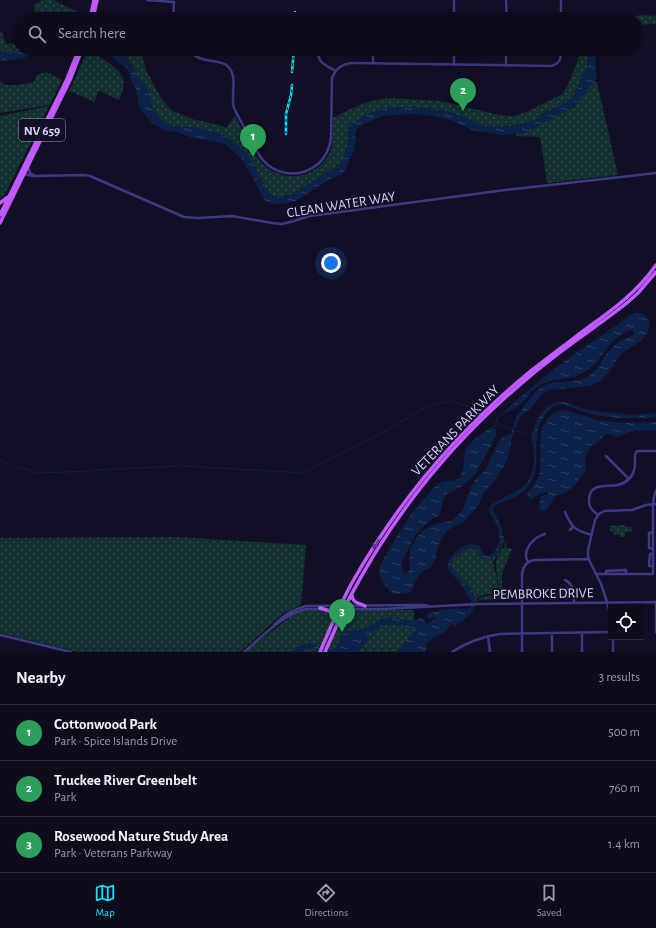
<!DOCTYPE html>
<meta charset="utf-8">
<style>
body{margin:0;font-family:"Alegreya Sans",sans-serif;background:#171425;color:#f1f3f6}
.controls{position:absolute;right:12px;bottom:12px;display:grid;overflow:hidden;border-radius:0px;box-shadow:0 4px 16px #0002}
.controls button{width:36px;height:36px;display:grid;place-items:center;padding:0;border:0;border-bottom:1px solid #2e2b3b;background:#0e0b1c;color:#f1f3f6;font:20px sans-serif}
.you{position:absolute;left:331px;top:263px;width:14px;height:14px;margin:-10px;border:3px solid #fff;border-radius:50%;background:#1a73e8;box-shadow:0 0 0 6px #1a73e833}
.badge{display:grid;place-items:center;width:26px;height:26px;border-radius:50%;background:#00e5ff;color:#fff;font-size:13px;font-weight:700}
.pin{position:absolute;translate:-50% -33px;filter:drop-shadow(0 1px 2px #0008)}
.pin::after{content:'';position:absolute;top:21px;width:14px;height:12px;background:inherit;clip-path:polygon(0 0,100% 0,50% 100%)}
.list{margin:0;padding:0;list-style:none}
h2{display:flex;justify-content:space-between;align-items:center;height:52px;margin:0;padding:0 16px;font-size:17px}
h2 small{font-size:13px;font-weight:400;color:#9b9ba3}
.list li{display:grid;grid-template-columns:26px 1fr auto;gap:12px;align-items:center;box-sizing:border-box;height:56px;padding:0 16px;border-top:1px solid #2e2b3b}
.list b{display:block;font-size:15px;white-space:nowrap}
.list p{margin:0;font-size:13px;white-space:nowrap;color:#9b9ba3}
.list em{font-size:13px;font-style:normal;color:#9b9ba3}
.icon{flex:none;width:22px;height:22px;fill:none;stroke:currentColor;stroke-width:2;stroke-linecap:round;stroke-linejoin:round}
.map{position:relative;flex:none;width:656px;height:652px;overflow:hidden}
.search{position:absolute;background:#0e0b1c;box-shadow:0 4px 16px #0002;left:12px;right:12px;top:12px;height:44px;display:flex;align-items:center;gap:10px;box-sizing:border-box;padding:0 14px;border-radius:22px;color:#9b9ba3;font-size:15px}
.sheet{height:220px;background:#0e0b1c}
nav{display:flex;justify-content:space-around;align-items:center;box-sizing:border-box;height:56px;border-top:1px solid #2e2b3b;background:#0e0b1c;font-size:11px;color:#9b9ba3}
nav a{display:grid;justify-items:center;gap:2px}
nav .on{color:#00e5ff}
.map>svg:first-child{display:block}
</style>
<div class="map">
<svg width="656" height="652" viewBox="0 0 656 652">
<defs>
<pattern id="grass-dots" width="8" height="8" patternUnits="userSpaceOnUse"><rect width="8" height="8" fill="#12302f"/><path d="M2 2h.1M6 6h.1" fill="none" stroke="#344d4e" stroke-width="1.8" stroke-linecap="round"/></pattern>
<pattern id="water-ripples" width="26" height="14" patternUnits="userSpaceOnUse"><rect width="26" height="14" fill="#0c2248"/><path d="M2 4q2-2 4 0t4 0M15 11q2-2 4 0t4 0" fill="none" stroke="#2f4163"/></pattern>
</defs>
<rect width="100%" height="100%" fill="#130f26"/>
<!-- grass -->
<path fill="url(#grass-dots)" d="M44 0H53L88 17V19H35L34 4Z
M646 15 656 16V24L637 25V19H623L634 16Z
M0 32 2 33 6 44 19 43V49H22C13 55 8 57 0 49Z
M122 49H141L146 70 161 98 171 110 192 119 219 125 226 128 235 116C243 130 254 157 265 166 286 184 319 177 330 152 334 141 333 129 333 118 352 108 367 100 389 98L440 101 499 115 509 116H514L526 112 561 95C570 86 576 62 582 49H594L587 55 588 69 584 73 574 94 570 99 560 106 545 112 537 119 528 123 510 126 493 127 480 125 466 118 443 110 428 108 394 107 387 108 371 113 362 117 348 129V144L343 160 339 165 293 194 280 198 275 197 270 194 267 190 260 178 255 166 244 152 224 135 198 128 173 126 167 124 163 122 157 115 152 107 150 96 147 89 142 81 138 76Z
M90 51 111 64 117 70H118C127 82 124 87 119 100L99 91 94 102 69 91 75 79 85 56 87 53Z
M46 72 62 80 50 105 0 113V81L5 85H18L34 82 37 75Z
M594 82H597L618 175 547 183 540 137 515 136 516 134 522 133 533 129 542 123 555 118 562 113 575 106 579 97Z
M49 106 4 196 0 198V116Z
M624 525 626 527H633L632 532H626L624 537H619V535H614V532H610V526Z
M502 536H504C504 546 498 554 493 562L497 579 498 588 493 593 479 596 477 599 479 601 474 602C473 598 474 595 473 591 468 585 451 571 451 564 450 557 468 545 475 549 477 550 479 554 480 556 483 557 487 559 490 559 498 557 503 543 502 536Z
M177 537 306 545 301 605 284 613 240 652H78L0 633V538Z
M506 541 507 543 505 547 512 549 502 573V599L479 600V598C487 596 495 596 499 589 499 584 495 563 496 561 498 554 504 548 506 541Z
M307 610H414V622L418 628 397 652H246L265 636 296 613Z"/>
<!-- water -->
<path fill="url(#water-ripples)" d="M0 49C9 61 13 50 24 49 28 48 33 49 37 49L23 59 0 61Z
M98 49H122L125 52 130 64 138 76 142 81 147 89 150 96 152 107 157 115 163 122 167 124 173 126 198 128 224 135 244 152 255 166 260 178 267 190 270 194 277 198 286 197 293 194 339 165 343 160 348 144V129L349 126 362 117 380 110 394 107 428 108 447 111 472 120 480 125 486 126 505 127 520 124 532 121 537 119 545 112 560 106 570 99 574 94 584 72 588 69C589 58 583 57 594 49H603L598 53 596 56 595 63 597 76 594 82 589 87 585 94 579 97 575 105 562 113 555 118 542 123 533 129 522 133 503 135 472 130 451 120 434 116 413 114 393 115 382 116 362 125 356 130 355 136 356 142 353 153 350 158 346 169 341 175 330 179 296 201 287 203 277 204 272 203 265 201 261 194 252 176 241 158 225 144 190 137 178 132 168 131 162 129 152 123 140 108 135 87 131 81 130 75 127 69 108 54Z
M635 313H641L647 317 650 325 648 332 642 340 621 354 609 372 600 381 590 386 550 390 543 393 530 409 520 417 515 428H513C514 419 519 413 524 406 530 399 534 391 543 386 558 379 576 385 590 375 600 367 602 359 609 351 612 347 617 343 621 340 625 338 630 337 635 334L633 330H631L624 333 612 342 595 364 588 370 575 377 549 381 540 385 533 390 521 404 516 408 502 414 496 422V419L502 413 544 377 566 360 628 317Z
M556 402H565L584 409 604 412 631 415 656 413V417C636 419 615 419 595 415 585 413 570 405 560 405 556 405 552 407 549 410 543 417 538 425 537 434 534 452 541 472 528 487 522 495 506 501 497 504L493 507C493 515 501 522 502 530 504 540 497 564 483 558 479 557 478 552 475 549L471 548 466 549 455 557 451 563V565L454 571 473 591C474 594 473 597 474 600 476 614 465 619 455 626H454L451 624 448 629 446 631 427 642 426 645V652H398L406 640 411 634 418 628V627L410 628 398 625H386L373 631 372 633 369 634 367 641 358 652H319L312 648 307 649 302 652H293C308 636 317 648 333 650L336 648 342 635 347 631 363 629 382 619 387 618H396L410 621 422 618 427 624 437 617H434L428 619 427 617 428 614C438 609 456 608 468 609L471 607V599L467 596 464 588 449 570C447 567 447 564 449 561 452 554 463 544 471 544 474 544 477 545 480 546L482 552 486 556C491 556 493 554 496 549 504 533 496 524 489 511V509L492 504 520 489C536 479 536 454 531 438 533 428 538 416 545 409 548 406 552 404 556 402Z
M560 410 569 411 597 420 625 423 656 422V431C640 430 633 429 618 437L611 435 607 433 599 441 591 446 585 456 586 465 585 472 571 490 555 497 546 510 543 511 539 509 540 500 541 496 548 494V492L542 493 530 500 527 494C532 486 539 479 540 470 543 447 533 422 560 410Z
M495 424 496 426 494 428 496 429V436L475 475 462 486 447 494 444 498 440 513 437 517 433 518 416 534 404 557 401 566 405 573 410 570 409 562 410 549 416 538 425 529 436 524 453 520 463 510 467 496 475 480 485 470 500 439 511 433 512 430H514L508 457 505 465 494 482 485 491 476 509 463 522 446 531 438 546 436 558 430 568 422 571 415 582 411 592 399 594H392L382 582 379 575 380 566 390 547 413 511 438 483 440 484 442 481C449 481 455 482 460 476 466 468 462 457 466 449 469 443 480 435 485 431 489 429 492 428 495 424Z"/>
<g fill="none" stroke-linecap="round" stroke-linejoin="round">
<!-- stream -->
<path stroke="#0c2248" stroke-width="1" d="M487 417C497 426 513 429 525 434
M0 460 13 465
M322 463 382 433 426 407 440 403 455 401 460 404 475 408 481 412
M16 466 38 473 93 471
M183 466 289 472 298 473H304L320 464
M95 470 180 466"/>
<!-- minor -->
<path stroke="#3d3a85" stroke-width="2.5" d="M147 0 174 2
M506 0 507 19
M173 19 174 2
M454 19V0
M561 19V0
M185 49C190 53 196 57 202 59 215 63 229 59 233 76 235 87 231 98 234 108 238 117 244 126 248 135 253 143 257 152 262 159 274 174 296 178 312 168 323 162 329 151 331 138L332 78C336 68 344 63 354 63L552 66C561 63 561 57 561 49
M318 49C318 64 324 64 336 71
M454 49V65
M373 63V49
M506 66V49
M28 167 30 173 34 175
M24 174 33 176 84 175 90 176 184 217 198 218 232 216 272 223 282 224 294 221 309 216 325 214 505 190 656 173
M606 456 629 479
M565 512C571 527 576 531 592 535
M598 515C593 511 588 507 589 500 589 482 607 487 618 485 622 484 626 482 629 479 635 473 635 466 635 459 635 457 635 454 636 452 636 452 637 451 638 451H656
M570 530 573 527
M653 549 649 548V533L653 532
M528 562C521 550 534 537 545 534
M653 566H649L650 554H653
M596 574H653V504L654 497 656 490
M606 574V571L626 570V574
M565 580C574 584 574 594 574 603
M656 602V632
M611 618 607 602 601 584 590 562 588 557V550L595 520 599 514 604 511 632 510 646 505 656 504
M274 625C283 616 293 609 306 606L424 605 429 606
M552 633V652
M0 635 71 652
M488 636 490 652
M244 652C263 636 282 615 306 609H384L478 604 656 602
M452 652C467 642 482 637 499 634L611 632
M522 652V574C523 566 527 561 535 560L589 559
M582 652V633
M613 652V637"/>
<!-- major -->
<path stroke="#c25bff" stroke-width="3.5" d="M90 19 94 0
M93 19 97 0
M0 203 8 197
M0 215 67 79 79 49
M0 223 70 80 82 49
M352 595C352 603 359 603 365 606
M320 608C326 610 333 610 334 618
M320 652C330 628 340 604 353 581 398 502 457 432 527 374 548 357 569 342 590 326 615 308 638 291 656 265
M325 652C333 634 341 615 350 597 390 521 444 452 508 395 522 383 535 371 550 360 575 340 602 323 628 302L638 293 656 272"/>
<defs>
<path id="rail" d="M294 19 295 12
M292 72 294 49
M286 134V114L291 95 292 85"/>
</defs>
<!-- rail casing -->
<use href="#rail" stroke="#00e5ff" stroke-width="2.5"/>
<!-- rail -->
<use href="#rail" stroke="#130f26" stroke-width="1" stroke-dasharray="3" stroke-linecap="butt"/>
</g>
<!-- one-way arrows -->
<defs><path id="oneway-solid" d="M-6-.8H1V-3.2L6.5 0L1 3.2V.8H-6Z"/></defs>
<use fill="#623188" href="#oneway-solid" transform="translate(376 544) rotate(123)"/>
<g text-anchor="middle" stroke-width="3.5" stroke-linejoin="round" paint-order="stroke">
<!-- shield labels -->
<rect fill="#130f26" stroke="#9e99be" stroke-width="1" x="19" y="119" width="46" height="22" rx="3"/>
<g font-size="13" font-weight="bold" fill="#d9d4ff">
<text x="42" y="135">NV 659</text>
</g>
<!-- street labels -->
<g font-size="14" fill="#d9d4ff" stroke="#130f26">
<text transform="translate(341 204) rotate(-9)" y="5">CLEAN WATER WAY</text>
<text transform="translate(455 430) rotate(-46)" y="5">VETERANS PARKWAY</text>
<text transform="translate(543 593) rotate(-1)" y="5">PEMBROKE DRIVE</text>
</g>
</g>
</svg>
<div class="controls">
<button><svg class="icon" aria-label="locate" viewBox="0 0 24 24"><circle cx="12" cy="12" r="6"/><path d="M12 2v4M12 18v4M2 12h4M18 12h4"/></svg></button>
</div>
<div class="you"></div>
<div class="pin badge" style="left:253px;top:157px;background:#2e9e5b">1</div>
<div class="pin badge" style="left:463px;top:111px;background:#2e9e5b">2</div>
<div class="pin badge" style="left:342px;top:632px;background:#2e9e5b">3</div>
<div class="search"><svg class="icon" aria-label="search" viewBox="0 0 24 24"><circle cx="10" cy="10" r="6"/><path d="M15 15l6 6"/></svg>Search here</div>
</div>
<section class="sheet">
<h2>Nearby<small>3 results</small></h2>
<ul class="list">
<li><span class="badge" style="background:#2e9e5b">1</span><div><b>Cottonwood Park</b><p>Park · Spice Islands Drive</p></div><em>500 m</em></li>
<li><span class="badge" style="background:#2e9e5b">2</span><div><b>Truckee River Greenbelt</b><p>Park</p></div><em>760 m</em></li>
<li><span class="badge" style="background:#2e9e5b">3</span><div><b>Rosewood Nature Study Area</b><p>Park · Veterans Parkway</p></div><em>1.4 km</em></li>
</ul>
</section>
<nav>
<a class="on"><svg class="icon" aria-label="map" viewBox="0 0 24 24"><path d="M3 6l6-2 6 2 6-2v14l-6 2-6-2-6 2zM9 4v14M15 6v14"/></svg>Map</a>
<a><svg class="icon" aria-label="directions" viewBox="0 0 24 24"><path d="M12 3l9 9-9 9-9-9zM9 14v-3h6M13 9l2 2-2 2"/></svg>Directions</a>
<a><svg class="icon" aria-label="saved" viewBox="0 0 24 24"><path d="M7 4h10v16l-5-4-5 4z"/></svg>Saved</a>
</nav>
